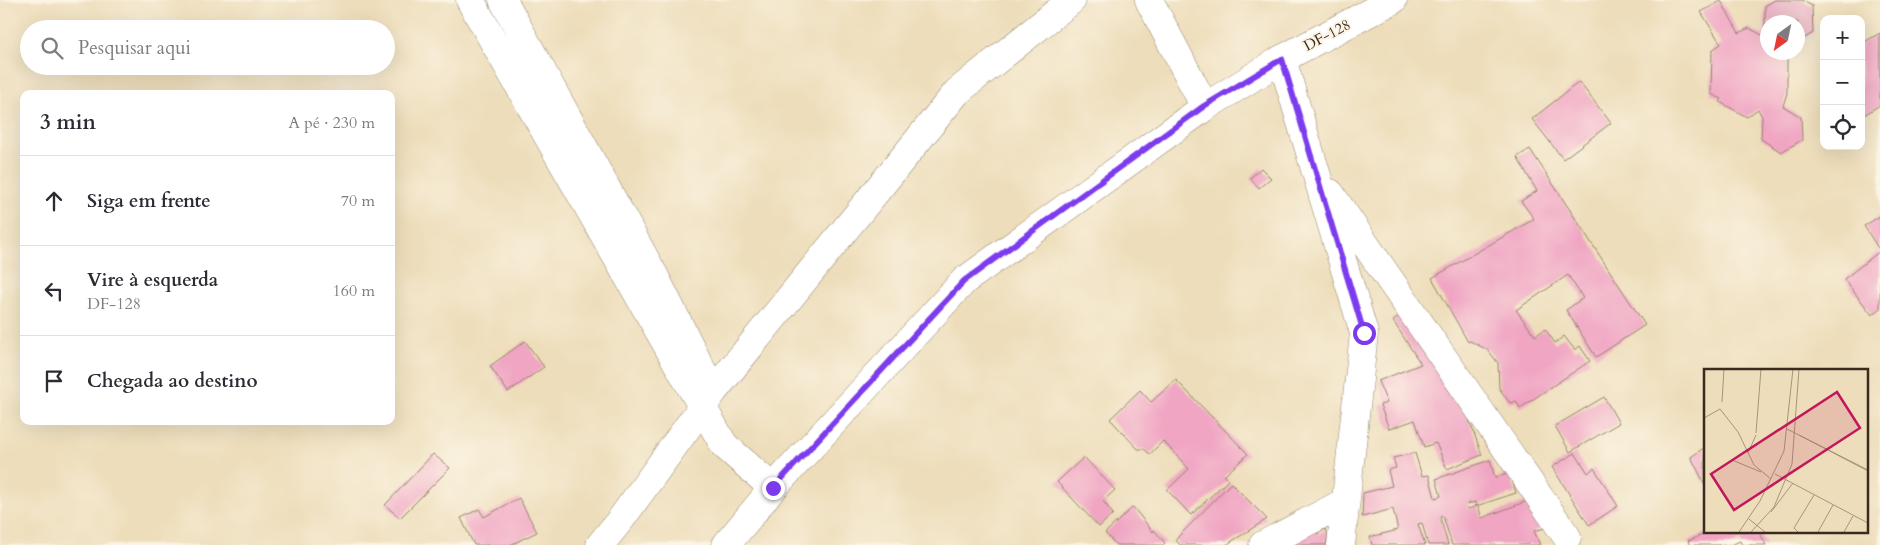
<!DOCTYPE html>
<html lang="pt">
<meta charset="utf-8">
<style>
body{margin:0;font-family:Cardo,serif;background:#f2f2f3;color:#2b2b33}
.controls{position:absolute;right:15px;top:15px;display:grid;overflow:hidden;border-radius:10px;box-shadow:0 5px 20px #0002}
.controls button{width:45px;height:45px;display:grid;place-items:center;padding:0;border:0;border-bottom:1px solid #e1e1e2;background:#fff;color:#2b2b33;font:25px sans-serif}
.compass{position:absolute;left:1760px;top:15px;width:45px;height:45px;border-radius:50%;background:#fff;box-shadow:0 5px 20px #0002;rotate:213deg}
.stop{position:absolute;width:15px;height:15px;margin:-11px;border:4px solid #7c3aed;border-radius:50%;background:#fff}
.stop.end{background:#7c3aed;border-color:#fff;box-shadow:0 1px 5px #0008}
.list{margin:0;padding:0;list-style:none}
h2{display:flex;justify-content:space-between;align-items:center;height:65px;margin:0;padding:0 20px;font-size:21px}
h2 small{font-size:16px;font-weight:400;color:#7c7c81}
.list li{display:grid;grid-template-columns:32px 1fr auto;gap:15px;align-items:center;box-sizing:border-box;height:90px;padding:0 20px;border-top:1px solid #e1e1e2}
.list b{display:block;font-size:19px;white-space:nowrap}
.list p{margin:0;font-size:16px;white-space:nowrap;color:#7c7c81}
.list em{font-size:16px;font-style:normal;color:#7c7c81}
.icon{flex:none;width:28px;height:28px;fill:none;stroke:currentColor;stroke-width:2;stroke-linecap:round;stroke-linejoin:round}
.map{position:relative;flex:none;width:1880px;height:545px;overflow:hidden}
.search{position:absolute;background:#fff;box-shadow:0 5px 20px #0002;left:20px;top:20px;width:375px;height:55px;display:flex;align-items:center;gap:12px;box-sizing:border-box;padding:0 18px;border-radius:28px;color:#7c7c81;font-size:19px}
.panel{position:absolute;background:#fff;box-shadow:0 5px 20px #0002;left:20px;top:90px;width:375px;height:335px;border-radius:10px}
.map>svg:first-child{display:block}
</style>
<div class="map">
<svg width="1880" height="545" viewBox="0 0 1880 545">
<rect width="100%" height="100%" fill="#fcf5e5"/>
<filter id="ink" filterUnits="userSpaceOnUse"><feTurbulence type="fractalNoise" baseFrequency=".02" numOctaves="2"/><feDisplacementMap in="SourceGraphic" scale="10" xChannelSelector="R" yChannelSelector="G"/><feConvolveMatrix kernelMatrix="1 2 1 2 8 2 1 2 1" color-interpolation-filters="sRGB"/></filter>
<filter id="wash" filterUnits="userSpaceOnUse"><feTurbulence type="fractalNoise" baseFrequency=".0096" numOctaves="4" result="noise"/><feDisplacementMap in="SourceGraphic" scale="20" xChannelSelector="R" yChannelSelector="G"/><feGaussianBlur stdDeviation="1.12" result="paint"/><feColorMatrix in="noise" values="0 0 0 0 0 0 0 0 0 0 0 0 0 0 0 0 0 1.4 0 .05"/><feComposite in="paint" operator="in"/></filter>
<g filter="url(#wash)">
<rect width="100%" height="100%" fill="#edddba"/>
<g id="blocks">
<!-- building -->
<path fill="#f0a5c3" d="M1775 0H1802L1812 6 1813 33 1798 42V22H1768V52H1787V93L1783 106 1801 117 1802 140 1781 152 1761 139 1762 117 1758 109 1747 117 1720 102 1722 99 1711 94 1712 50 1721 44 1701 12 1721 1 1739 33 1749 28 1762 35 1765 32V6Z
M1880 33V105L1861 117V44Z
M1579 82 1611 123 1563 159 1532 119Z
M1530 149 1645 325 1596 357 1566 310 1583 298 1568 275 1516 310 1535 336 1545 329 1555 343 1564 336 1575 350 1580 346 1590 361 1520 408 1516 401 1512 403 1509 402 1499 388 1498 363 1488 350 1470 341 1468 342 1432 278 1534 219 1521 201 1537 191 1517 157Z
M1261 168 1271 178 1259 188 1250 178Z
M1880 216V309L1872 315 1844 279 1880 251 1864 226Z
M1399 316 1463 403 1482 455 1447 469 1436 443 1424 447 1415 420 1389 429 1380 405 1387 403 1378 381 1421 364 1393 321Z
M525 341 544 367 508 392 490 366Z
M1176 380 1248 454 1224 476 1228 480 1191 515 1167 490 1189 469 1163 441 1150 454 1144 449H1138L1110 419 1140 390 1151 402Z
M1604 397 1619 423 1570 452 1555 426Z
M1705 447V485L1691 457Z
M1415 453 1422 476 1429 475 1435 498 1441 496 1436 479 1490 460 1495 478 1510 473 1516 493 1476 506 1475 502 1467 504 1468 509 1478 506 1482 518 1530 500 1553 526 1534 531 1540 545H1452L1443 516 1440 517 1448 545H1428L1422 523 1418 524 1425 545H1372L1370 537 1398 530 1393 509 1362 517 1363 493 1392 486 1388 470 1396 468 1393 458Z
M1575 453 1588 473 1594 468 1618 506 1589 525 1552 467Z
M433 454 450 468 400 518 385 505Z
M1084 457 1115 490 1103 501 1113 514 1099 527 1057 482Z
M1231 483 1267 519 1226 545H1180L1176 540 1178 537Z
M519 498 537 532 510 545H474L461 518 479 509 484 517Z
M1133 507 1153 532 1154 530 1165 543 1163 545H1116L1105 533Z
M1314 527 1318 534 1325 529 1328 533 1326 545H1287Z
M1711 531H1759L1766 545H1742L1740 541 1731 545H1690L1688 541Z"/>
</g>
</g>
<g filter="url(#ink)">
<use href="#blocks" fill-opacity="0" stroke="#94846c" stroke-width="1"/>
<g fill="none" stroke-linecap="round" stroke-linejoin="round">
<defs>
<path id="minor" d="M470 0 724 445 773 488
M503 0 654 275 713 392
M1149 0 1205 107
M1282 59 1364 333 1341 545
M1330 193 1567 537
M600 545 621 519 713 392 957 92 1072 0
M1263 545 1345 502"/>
<path id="major" d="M726 545 773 488 964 281 1205 107 1282 59 1393 0"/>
</defs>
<!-- minor casing -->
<use href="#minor" stroke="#94846c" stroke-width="29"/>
<!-- major casing -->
<use href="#major" stroke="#94846c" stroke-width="29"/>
<!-- minor -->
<use href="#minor" stroke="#fff" stroke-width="28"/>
<!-- major -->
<use href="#major" stroke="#fff" stroke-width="28"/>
</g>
</g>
<g fill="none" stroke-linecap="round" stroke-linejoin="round" filter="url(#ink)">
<!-- route -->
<path stroke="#7c3aed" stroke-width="6" d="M773 488 964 281 1204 106 1282 59 1364 333"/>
</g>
<g text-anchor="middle" stroke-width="4" stroke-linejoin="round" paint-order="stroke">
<!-- street labels -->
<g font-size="15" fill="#3b2a1e" stroke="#fcf5e5">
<text transform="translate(1327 35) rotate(-28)" y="5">DF-128</text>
</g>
</g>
<!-- overview -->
<g transform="translate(1704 369)">
<rect width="164" height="164" fill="#edddba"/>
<path fill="none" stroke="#a6957c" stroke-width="1" d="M18 33 20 0M0 49 16 40 34 63 50 96 67 110M83 60 164 101M52 64 57 0M95 66 164 102M44 84 52 66M28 91 57 103M71 105 164 154M67 143 89 114M45 150 61 163M35 163 56 132 80 82 89 0M47 163 70 138 88 95 95 0M94 163 90 159 110 126M114 163 129 136M140 163 149 147"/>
<path fill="#c2185b" fill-opacity="0.15" stroke="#c2185b" stroke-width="2.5" d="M133 23 156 59 30 141 7 105Z"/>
<rect width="164" height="164" fill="none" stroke="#3b2a1e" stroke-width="2.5"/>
</g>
</svg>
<div class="controls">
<button>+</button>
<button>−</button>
<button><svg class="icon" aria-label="locate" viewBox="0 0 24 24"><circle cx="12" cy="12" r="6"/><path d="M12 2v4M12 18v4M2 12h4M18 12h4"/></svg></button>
</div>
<svg class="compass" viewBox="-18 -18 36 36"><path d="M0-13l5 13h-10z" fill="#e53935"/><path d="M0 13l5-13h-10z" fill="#7c7c81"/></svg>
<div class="stop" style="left:1364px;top:333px"></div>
<div class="stop end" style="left:773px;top:488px"></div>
<div class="search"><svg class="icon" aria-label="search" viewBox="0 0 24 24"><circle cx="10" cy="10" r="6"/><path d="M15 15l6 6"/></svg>Pesquisar aqui</div>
<section class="panel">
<h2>3 min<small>A pé · 230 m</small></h2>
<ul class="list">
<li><svg class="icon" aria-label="ahead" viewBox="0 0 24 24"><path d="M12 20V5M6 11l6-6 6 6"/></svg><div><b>Siga em frente</b></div><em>70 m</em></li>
<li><svg class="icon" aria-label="left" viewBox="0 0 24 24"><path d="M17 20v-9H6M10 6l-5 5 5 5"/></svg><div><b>Vire à esquerda</b><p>DF-128</p></div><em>160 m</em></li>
<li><svg class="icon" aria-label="arrive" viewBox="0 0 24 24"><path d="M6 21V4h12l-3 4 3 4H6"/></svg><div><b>Chegada ao destino</b></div></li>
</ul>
</section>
</div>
